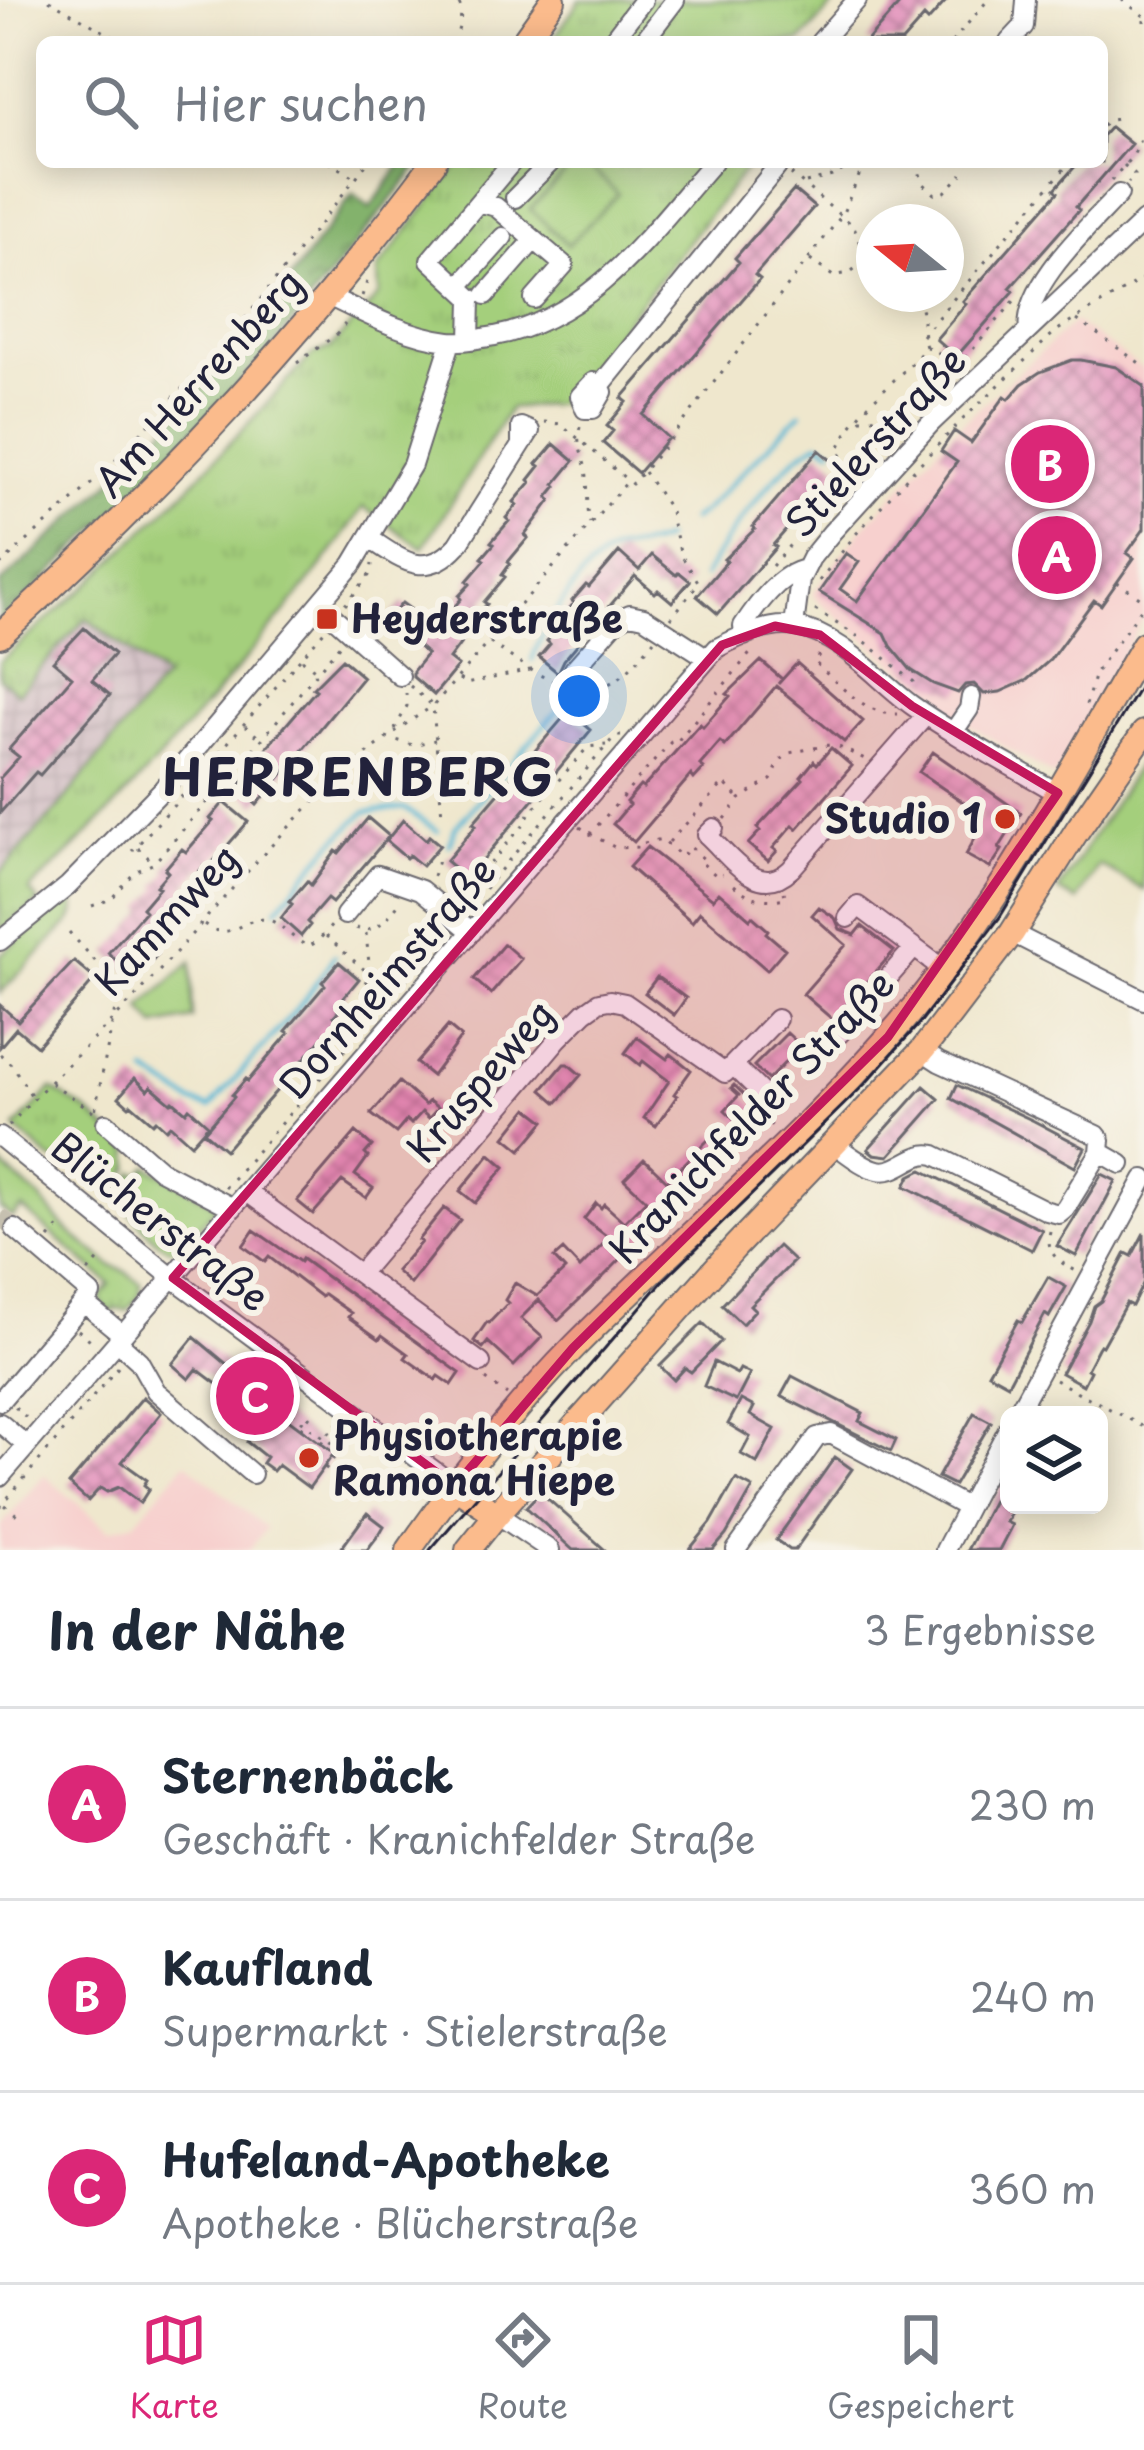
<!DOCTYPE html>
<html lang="de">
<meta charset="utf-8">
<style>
body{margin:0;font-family:"Playpen Sans",sans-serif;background:#f2f2f3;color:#1f2937}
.controls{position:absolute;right:36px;bottom:36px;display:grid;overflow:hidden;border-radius:18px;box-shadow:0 6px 30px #0003}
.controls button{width:108px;height:108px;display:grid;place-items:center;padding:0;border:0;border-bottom:3px solid #e0e1e3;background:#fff;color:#1f2937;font:60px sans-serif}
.compass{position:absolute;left:856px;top:204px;width:108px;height:108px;border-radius:50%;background:#fff;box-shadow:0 6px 30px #0003;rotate:288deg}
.you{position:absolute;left:579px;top:696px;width:42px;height:42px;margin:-30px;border:9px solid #fff;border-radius:50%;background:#1a73e8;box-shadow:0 0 0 18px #1a73e833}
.badge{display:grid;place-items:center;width:78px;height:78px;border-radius:50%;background:#db2777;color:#fff;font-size:39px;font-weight:700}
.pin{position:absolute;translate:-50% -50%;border:6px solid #fff;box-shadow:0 3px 12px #0006}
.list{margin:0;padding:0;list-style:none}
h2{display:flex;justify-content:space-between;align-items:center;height:156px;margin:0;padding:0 48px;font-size:51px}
h2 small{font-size:39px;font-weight:400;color:#747a83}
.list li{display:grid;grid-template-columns:78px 1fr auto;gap:36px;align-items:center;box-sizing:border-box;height:192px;padding:0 48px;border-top:3px solid #e0e1e3}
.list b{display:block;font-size:45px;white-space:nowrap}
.list p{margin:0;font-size:39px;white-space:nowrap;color:#747a83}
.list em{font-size:39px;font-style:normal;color:#747a83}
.icon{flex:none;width:66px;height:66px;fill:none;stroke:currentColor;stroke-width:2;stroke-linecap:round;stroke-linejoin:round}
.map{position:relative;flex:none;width:1144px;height:1550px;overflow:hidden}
.search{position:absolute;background:#fff;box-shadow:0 6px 30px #0003;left:36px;right:36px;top:36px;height:132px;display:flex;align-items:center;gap:30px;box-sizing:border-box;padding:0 42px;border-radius:18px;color:#747a83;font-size:45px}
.sheet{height:732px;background:#fff}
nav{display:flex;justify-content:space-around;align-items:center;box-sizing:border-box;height:168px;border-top:3px solid #e0e1e3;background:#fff;font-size:33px;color:#747a83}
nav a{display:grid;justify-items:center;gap:6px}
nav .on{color:#db2777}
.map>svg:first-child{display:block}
</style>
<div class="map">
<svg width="1144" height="1550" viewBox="0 0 1144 1550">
<defs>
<pattern id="industrial-grid" width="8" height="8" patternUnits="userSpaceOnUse" patternTransform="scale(3)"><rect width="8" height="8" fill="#d2bec4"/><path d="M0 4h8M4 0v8" fill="none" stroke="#b4a3a9"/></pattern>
<pattern id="grass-tufts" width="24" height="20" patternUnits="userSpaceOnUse" patternTransform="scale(3)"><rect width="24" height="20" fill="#a4cf7c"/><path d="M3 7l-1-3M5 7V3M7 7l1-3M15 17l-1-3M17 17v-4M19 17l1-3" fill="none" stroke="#8db16c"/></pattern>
<pattern id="forest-crowns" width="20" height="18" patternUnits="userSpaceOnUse" patternTransform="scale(3)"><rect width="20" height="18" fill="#83b26c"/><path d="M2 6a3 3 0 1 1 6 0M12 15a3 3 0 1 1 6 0" fill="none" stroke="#6b905a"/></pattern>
<pattern id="building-cross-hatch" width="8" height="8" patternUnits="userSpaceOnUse" patternTransform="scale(3)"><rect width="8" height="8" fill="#e69fc2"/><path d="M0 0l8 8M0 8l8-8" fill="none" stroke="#ba819f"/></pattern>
</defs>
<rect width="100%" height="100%" fill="#f7f3e8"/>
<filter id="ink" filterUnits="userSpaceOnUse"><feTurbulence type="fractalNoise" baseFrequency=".00833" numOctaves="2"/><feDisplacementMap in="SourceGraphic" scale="24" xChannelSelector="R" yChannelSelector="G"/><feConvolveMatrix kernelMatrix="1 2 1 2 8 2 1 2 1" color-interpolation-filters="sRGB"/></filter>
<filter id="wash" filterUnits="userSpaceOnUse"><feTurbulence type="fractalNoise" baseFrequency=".004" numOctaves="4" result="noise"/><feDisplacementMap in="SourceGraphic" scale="48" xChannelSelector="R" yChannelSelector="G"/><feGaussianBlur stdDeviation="2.7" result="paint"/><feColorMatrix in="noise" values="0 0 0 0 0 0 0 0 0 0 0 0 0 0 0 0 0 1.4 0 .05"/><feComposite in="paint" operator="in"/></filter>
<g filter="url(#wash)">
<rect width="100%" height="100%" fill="#efe7cd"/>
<!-- built -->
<path fill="#f7d0ce" d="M1074 322 1144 370V618L1055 777 920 695 916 681 812 595 861 530 957 427Z
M186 1462 266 1528 249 1550H0V1527L44 1475 109 1530 135 1522Z"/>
<!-- industrial -->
<path fill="url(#industrial-grid)" d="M86 617 164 678 59 807 0 873V678L19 692Z"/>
<!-- grass -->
<path fill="url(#grass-tufts)" stroke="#63785c" stroke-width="3" d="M580 0H838L800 42H551Z
M460 162H751L560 404 510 408 423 548 363 507C323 570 274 625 226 682 163 755 101 826 29 890L39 902 0 932V873L59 807 164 678 86 618 18 693 0 678V661L91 582 189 487 312 355 331 347 379 295 378 269Z
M69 898 74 901 75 912 71 921 0 993V955Z
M52 1089 86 1110 130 1150 131 1168 110 1193 80 1169 50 1159 15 1128Z
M0 1164 37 1195 66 1229 111 1266 125 1271 141 1283 140 1295 127 1311 115 1309 112 1313 102 1304 101 1296 110 1284 22 1208 12 1218 0 1208Z
M148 1166 217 1206 182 1246C178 1247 175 1249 171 1249 155 1246 127 1208 115 1196L135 1172 139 1175Z"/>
<!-- forest -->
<path fill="url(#forest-crowns)" stroke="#526a54" stroke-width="3" d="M403 162H422L272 348 122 505 0 623V584C86 506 175 426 248 334 284 289 318 240 353 194L370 208Z"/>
<!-- park -->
<path fill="#a4cf7c" stroke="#63785c" stroke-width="3" d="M576 162H585L618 194 568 245 530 209Z
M1144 756V890L1099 865 1077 901 1058 891Z
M191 962 193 1019 156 1026 141 1008Z"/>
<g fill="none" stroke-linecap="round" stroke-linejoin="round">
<!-- stream -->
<path stroke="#57b8d5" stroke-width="4.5" d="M691 520 702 513 801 413
M704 577C726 537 779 462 819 442L832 449
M532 660C543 629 581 566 610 553 628 544 648 549 665 539
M449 845 455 828 562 705
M277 908 333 843 365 812 404 808 438 831
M147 1073 192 1102 210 1108 306 998 334 956"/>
</g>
<g id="blocks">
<!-- building -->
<path fill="url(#building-cross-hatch)" d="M903 0H947L928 21 924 17 902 42H866Z
M1110 127 1131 144 1076 207 1079 210 1010 288 1014 291 956 357 936 339 966 304 963 301 1058 192 1055 189 1079 162H1102V136Z
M794 190 814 207 755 275 760 279 643 415 668 438 638 473 603 443 613 431 607 426 627 402 622 398 739 262 735 258Z
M1081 360 1116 367 1144 386V529L1127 553 1134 558 1101 605 1094 600 1050 660 1027 680 1000 692 984 694 974 684 965 685 958 693 933 684 911 670 891 646 885 633 819 592 846 553 859 562 840 589 857 601 957 462 941 451 954 431 971 443 1005 396 1009 399 1022 384 1040 372 1072 360Z
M554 444 574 461 555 484 557 486 548 497 551 500 525 535 528 538 508 562 510 564 502 575 505 577 484 602 487 604 478 614 481 616 449 659 458 666 434 695 413 677V671L427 654 398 629 395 632 385 623 402 603 436 628 461 599 459 596 470 584 467 581 485 560 482 558 494 544 491 542 509 521 506 518 517 505 514 502 531 482 529 480 540 466 537 464Z
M819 450 840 468 773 545 776 547 718 614 697 596 727 561 724 559 755 529 753 527Z
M619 552 639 570 652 555 676 575 679 572 690 581 672 602 658 590 655 593 635 576 564 660 558 673 539 657 550 644 547 641 564 622 561 619 574 603 572 601 586 585 589 587Z
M84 628 114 654 92 680 110 695 40 775 36 772 0 813V778L19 757 9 749 72 677 53 661Z
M342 659 363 677 257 805 238 787 265 756 262 753 316 690 313 688Z
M761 661 782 679 778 684 797 663 863 721 844 742 776 686 725 746 720 742 700 765 704 768 694 779 691 775 634 842 613 824 629 805 626 802 640 786 643 788 700 724 703 727 730 696 727 694Z
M569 711 591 730 467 879 446 861 476 825 473 823Z
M831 748 852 766 797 829 793 825 773 848 777 851 768 861 748 844 760 831 757 828 803 779 801 777 814 761 817 764Z
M933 752 1021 813 999 848 1002 850 990 868 966 855 978 833 972 829 982 815 919 772Z
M224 802 248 822 206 870 203 867 183 890 186 893 177 903 180 906 160 928 163 932 149 948 157 955 137 978 108 953 145 911 142 908 159 888 156 886 168 872 165 869 182 849 186 852 213 821 210 819Z
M368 818 389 836 332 903 327 899 307 922 310 925 301 936 281 918 292 904 289 902 307 881 311 885 336 851 339 853Z
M403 820 426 840 429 836 440 845 422 866 409 855 406 858 386 841Z
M647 847 713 899 719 892 750 919 752 916 768 930 766 933 785 949 767 970 700 912 692 922 629 867Z
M819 907 835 918 840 929 855 935 862 926 894 951 833 1020 803 994 846 945 812 915Z
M504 944 521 959 491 994 474 979Z
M74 961 95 979 37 1046 16 1028 0 1047V1005L18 1021Z
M339 962 359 979 340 1002 343 1005 334 1016 338 1020 225 1150 204 1132 234 1097 232 1095 246 1079 248 1081 289 1033 286 1031 325 985 322 982Z
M657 977 686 998 674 1015 645 993Z
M448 1026 461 1037 432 1076 416 1063Z
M787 1033 801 1046 768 1080 754 1066Z
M637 1037 667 1059 671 1054 691 1070 674 1094 677 1096 656 1126 644 1118 669 1081 643 1061 640 1065 625 1053Z
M564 1064H568L581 1075 557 1103 542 1090Z
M135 1078 148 1090 151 1086 171 1103 173 1101 186 1112 189 1108 208 1125 191 1144 170 1125 166 1129 156 1120 153 1123 131 1104 129 1106 119 1097Z
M399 1082 425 1105 429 1101 438 1108 429 1118 422 1112 411 1124 407 1120 396 1133 371 1114Z
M734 1085 761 1111 758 1113 761 1116 747 1131 725 1110 739 1095 731 1088Z
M957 1085 1034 1121 1085 1148 1075 1167 951 1098Z
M924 1086 939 1099 889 1156 874 1154 868 1149Z
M528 1108 545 1121 521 1150 505 1137Z
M356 1132 372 1146 365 1154 368 1157 355 1175 373 1188 366 1198 342 1181 313 1214 297 1201Z
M714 1134 730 1149 600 1280 558 1320 539 1300 521 1318 542 1337 514 1366 488 1342 483 1348 474 1341 487 1322 489 1323 508 1303 505 1300 515 1283 537 1296 565 1270 554 1258 563 1250 580 1268 609 1238 584 1219 596 1203 601 1208 604 1204 624 1222 646 1200 624 1179 644 1159 667 1181Z
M490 1154 505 1167 475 1203 460 1191Z
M922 1170 1042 1230 1032 1250 905 1186 910 1176Z
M1102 1174 1116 1181 1076 1256 1057 1246Z
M444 1208 460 1220 410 1284 396 1271 421 1242 418 1240Z
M254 1230 300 1262 302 1259 460 1373 452 1385 439 1376 436 1380 405 1358 408 1354 382 1335 379 1339 348 1317 351 1313 324 1294 321 1297 269 1257 265 1262 243 1246Z
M1144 1233V1282L1132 1306 1126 1303 1102 1346 1100 1345 1098 1348 1087 1369 1090 1371 1083 1385 1061 1373 1089 1321 1094 1306 1101 1301 1126 1253 1132 1256Z
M778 1246 794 1261 750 1305 755 1310 742 1324 722 1305Z
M1048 1277 1066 1287 1049 1317 1045 1314 1008 1384 988 1373 1018 1320 1022 1322Z
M703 1323 721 1341 691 1372 685 1368 674 1380 660 1366Z
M194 1337 253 1386 261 1383 264 1395 275 1403 272 1407 334 1453 309 1488 278 1465 273 1471 262 1463 266 1457 247 1442 249 1438 222 1418 224 1414 220 1411 230 1394 197 1369 189 1379 172 1364Z
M714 1362 737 1374 740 1369 750 1374 736 1401 704 1386Z
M792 1376 863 1413 859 1421 896 1440 891 1451 781 1396Z
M143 1397 161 1413 122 1462 147 1480 144 1485 149 1489 140 1503 119 1487 107 1492 100 1488 88 1501 69 1484Z
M741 1400 754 1407 750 1415 775 1429 757 1463 741 1454 750 1437 728 1424Z
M974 1413 991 1422 954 1485 938 1477Z
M835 1457 852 1469 795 1550H790L776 1540Z
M1009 1470V1505H1015L1006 1522 1012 1525 999 1550H967Z
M736 1479 753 1488 726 1535 713 1550H689L711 1523Z
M540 1492 566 1515 605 1550H573L526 1507Z
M367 1513 384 1526 380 1533 367 1550H340Z"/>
</g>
</g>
<g filter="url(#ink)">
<use href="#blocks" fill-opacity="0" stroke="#6a676e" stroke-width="3"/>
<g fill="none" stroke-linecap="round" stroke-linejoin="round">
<!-- minor-tunnel -->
<path stroke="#c6c0b0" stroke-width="18" stroke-dasharray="18 9" stroke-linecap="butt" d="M0 1216 15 1229"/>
<defs>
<path id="minor" d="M611 42 643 0
M643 42 675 0
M820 42 857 0
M1009 42 1024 26 1026 0
M515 198 551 162
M479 202 496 207 564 265 534 299
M460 285 503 237
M486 295 534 240
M328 296C366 314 407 336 449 341 464 343 480 338 495 336 594 317 650 233 713 162
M1029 330C1022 287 1091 225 1119 194
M470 340 471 298 430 260 512 162
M600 386 593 382 580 396 585 409H593L603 392 600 386 777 167 774 162
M370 539C403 561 426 580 458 545L530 431 521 427V444
M320 605 400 676
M794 626 800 580 811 558 832 532 931 423 1144 221
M744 636 743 626C757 605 779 574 805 569
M574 669 617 620 630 614 644 617 706 657
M954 731 969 709 971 697
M714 828 707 835C732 858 758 900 791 869L926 715
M345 915 378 875 421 890 472 932
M848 918 858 906 943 969
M1012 933 1144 1000
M0 941 68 886 161 791 353 564 412 465 451 342
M839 1034 914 948
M733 1065 770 1101
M106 1123 160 1170 233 1208
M0 1137 173 1278 455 1486
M834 1144C846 1152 863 1167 878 1170 899 1175 913 1150 935 1155L1047 1211 1059 1214 1065 1209 1100 1152 1101 1140 1097 1135 939 1062 922 1051
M1100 1152 1121 1164
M247 1192 481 1363
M359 1274 558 1039 585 1012 599 1002 610 1000 625 1003 725 1073 777 1019
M84 1303 123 1335
M117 1341 139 1361 156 1391 252 1474
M0 1401 91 1294 15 1229
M1016 1415 1144 1179
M0 1423 27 1446
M0 1477 717 648C740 636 770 622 797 627 843 636 877 680 913 706 958 738 1010 765 1058 793
M497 1514 550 1550
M736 1550 817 1437 831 1434 966 1507
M945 1550 1009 1427"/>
<path id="major" d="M523 42 553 0
M0 635C159 490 305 335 434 162
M455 1486 497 1514
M409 1550C459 1478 514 1408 575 1346 686 1234 809 1133 910 1012 1004 899 1070 769 1144 644
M468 1550 497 1514 734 1248 922 1051 1012 933 1078 829 1144 733"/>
</defs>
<!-- minor casing -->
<use href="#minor" stroke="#6a676e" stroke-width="22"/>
<!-- major casing -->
<use href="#major" stroke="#6a676e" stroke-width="28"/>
<!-- path -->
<path stroke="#6a676e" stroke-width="3" stroke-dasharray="3 9" stroke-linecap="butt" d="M49 0 122 42
M1122 0 1144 16
M1144 19V27
M454 42C459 29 464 14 458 0
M952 42 988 0
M1102 126 1111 120 1123 118
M329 162 355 177
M916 162 923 183 935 194 945 192 962 174
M1124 165 1135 175 1128 183
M791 174 854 227 863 253 874 262
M1111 181 1134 154 1141 137
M806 183 832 176 858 162
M810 260 833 276 849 273 868 259
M362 296 369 276
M1077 320 1144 366
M922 336 1070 162
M926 347 934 349 954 366 968 355 1015 300
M297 363 337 334 345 324
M860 419C889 421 935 386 954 366
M544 422 561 424 632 484 669 441 842 215 865 162
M580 427C576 443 582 453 586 469 589 487 586 505 590 523
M644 472 669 508 681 555 699 583 671 618
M860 472 838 452C853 408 898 382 926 347 920 328 928 310 913 294
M818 501 816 500 827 487
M0 565 100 476 231 337 368 162
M772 566 806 526 802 523 832 491 827 487 836 477
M819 581 856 534 911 473 959 423 1056 331 1144 278
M1117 582 1144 600
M345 605 371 573 372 564
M815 610 862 639 914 682V687
M490 643C526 666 578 711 621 676 634 666 644 652 654 640
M819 655 814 662C837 682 865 716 898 714
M302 659 318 672
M459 679 466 684 530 670
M410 686 433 706 442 816
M1086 705 1095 673 1144 605
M245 726 261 739
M395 729 407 706 406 693
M386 737 413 745 435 740
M839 747 865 759
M192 788 207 801
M725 819 740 799 771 780 780 761 789 753 834 744
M856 822 873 836
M580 827 590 834 671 742 676 743 753 650
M590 834 616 848 639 847
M669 842 724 783 740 799
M644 843 662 839 682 857 690 847 706 861 703 864 718 877 722 874
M138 848 153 862
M132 851 175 804 324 631
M433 876 440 854
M734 885C750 899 765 902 786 898L784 892
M459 900 524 824 529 814 588 747 606 745
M92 906 111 899 135 872 154 863 262 739 341 643
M469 907 615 736H621
M204 924C233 945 242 914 268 920 283 923 292 941 309 946L317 942 334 923
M356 928C376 936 388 917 400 902
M69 932 108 975 116 1004 95 1111
M366 933 370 974 362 992 382 1008
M326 936 368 973
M111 976 121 978 138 992
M0 1054 12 1065 31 1095
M51 1083 93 1111
M761 1115 775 1129
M9 1126C53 1075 105 1031 150 981 239 884 320 777 433 706L628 481
M225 1188 447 932
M110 1198 133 1170
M1050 1231C1045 1254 1059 1262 1078 1272
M49 1239 63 1222
M88 1272 103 1255
M78 1330 94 1343
M486 1379 507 1395
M1055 1380 1144 1427
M263 1389 279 1384C284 1415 317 1432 341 1449L320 1476
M15 1407 30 1421
M301 1428 315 1409
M321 1443 336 1424
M445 1452 455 1454
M5 1505 18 1516
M0 1507 119 1366"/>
<!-- minor -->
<use href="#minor" stroke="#fff" stroke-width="18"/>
<!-- major -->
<use href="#major" stroke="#fbbb8c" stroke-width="24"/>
<!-- tram -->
<path stroke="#22223b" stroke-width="3" d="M430 1550 664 1280 865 1084 919 1024 1000 917 1144 680"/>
</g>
</g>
<!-- marked area -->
<path fill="#c2185b" fill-opacity="0.2" stroke="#c2185b" stroke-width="9" stroke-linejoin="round" d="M775 626 820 635 912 706 1058 793 888 1037 573 1348 455 1486 173 1278 722 645Z"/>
<!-- markers -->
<g fill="#c8321e" stroke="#f7f3e8" stroke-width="4.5">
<rect x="315" y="607" width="24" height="24" rx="6"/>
<circle cx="1005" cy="819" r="12"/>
<circle cx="309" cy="1458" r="12"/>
</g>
<g text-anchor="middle" stroke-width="12" stroke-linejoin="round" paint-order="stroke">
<!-- street labels -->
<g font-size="39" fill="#22223b" stroke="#f7f3e8">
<text transform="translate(199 383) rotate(-48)" y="14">Am Herrenberg</text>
<text transform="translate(876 442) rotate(-47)" y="14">Stielerstraße</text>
<text transform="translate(167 920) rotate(-47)" y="14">Kammweg</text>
<text transform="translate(388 978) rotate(-49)" y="14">Dornheimstraße</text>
<text transform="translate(481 1081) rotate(-49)" y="14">Kruspeweg</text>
<text transform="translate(752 1117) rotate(-46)" y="14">Kranichfelder Straße</text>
<text transform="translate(160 1222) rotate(38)" y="14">Blücherstraße</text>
</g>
<!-- poi labels -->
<g font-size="39" font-weight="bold" fill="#22223b" stroke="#f7f3e8" text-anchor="start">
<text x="351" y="633">Heyderstraße</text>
<text x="981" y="833" text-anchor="end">Studio 1</text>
<text x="333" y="1450">Physiotherapie<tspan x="333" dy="45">Ramona Hiepe</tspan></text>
</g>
<!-- district labels -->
<g font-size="51" font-weight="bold" letter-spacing="3" fill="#22223b" stroke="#f7f3e8">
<text x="359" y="796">HERRENBERG</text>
</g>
</g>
</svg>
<div class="controls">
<button><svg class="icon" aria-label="layers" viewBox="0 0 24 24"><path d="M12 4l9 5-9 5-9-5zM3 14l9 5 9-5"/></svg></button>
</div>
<svg class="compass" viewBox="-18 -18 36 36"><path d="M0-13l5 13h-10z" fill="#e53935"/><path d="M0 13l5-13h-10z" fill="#747a83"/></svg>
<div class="you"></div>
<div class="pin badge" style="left:1057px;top:555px">A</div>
<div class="pin badge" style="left:1050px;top:464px">B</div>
<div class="pin badge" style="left:255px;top:1396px">C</div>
<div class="search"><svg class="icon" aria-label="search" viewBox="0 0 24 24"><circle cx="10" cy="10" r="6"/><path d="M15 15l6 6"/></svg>Hier suchen</div>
</div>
<section class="sheet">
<h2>In der Nähe<small>3 Ergebnisse</small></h2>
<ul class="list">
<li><span class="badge">A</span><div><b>Sternenbäck</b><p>Geschäft · Kranichfelder Straße</p></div><em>230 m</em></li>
<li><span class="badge">B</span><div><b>Kaufland</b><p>Supermarkt · Stielerstraße</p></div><em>240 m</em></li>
<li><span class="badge">C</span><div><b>Hufeland-Apotheke</b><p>Apotheke · Blücherstraße</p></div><em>360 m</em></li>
</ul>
</section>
<nav>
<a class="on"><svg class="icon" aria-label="map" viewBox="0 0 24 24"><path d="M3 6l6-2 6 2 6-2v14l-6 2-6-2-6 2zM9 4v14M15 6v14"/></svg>Karte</a>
<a><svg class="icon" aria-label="directions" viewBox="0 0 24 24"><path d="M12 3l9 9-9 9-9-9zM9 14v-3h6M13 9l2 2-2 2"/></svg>Route</a>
<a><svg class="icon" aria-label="saved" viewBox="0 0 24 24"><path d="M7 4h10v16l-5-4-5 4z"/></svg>Gespeichert</a>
</nav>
